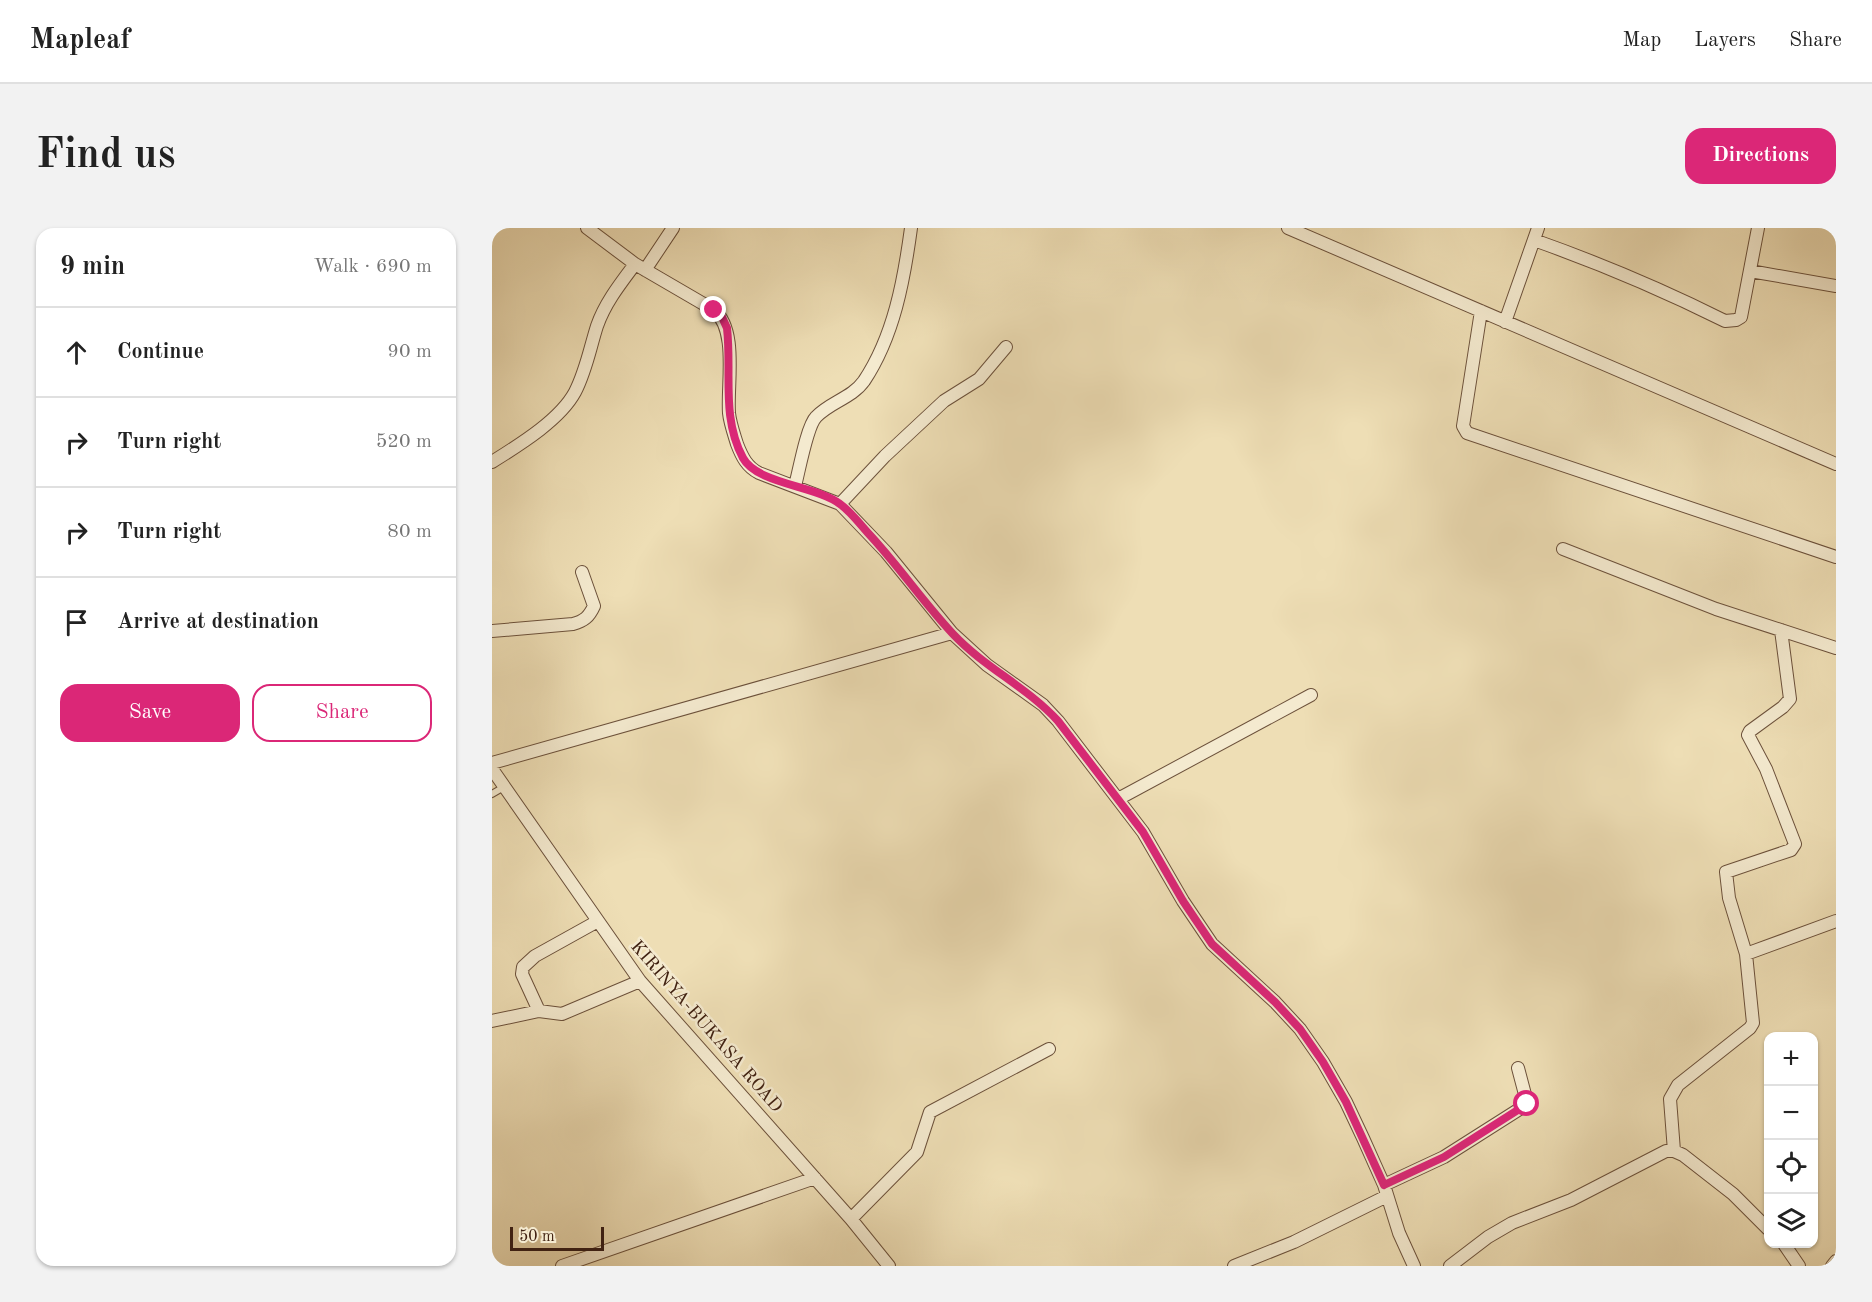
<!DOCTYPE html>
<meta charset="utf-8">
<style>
body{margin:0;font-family:"Old Standard TT",serif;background:#f2f2f2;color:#222}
.controls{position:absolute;right:18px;bottom:18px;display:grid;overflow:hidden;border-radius:12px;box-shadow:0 2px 4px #0004}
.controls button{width:54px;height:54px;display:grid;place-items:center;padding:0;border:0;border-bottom:2px solid #e0e0e0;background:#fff;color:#222;font:30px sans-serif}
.scale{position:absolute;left:18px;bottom:15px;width:94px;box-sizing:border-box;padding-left:6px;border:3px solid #412212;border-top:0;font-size:16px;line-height:21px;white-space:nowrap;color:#412212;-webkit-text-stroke:4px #f4eacf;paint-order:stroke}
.stop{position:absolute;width:18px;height:18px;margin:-14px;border:4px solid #db2777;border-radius:50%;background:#fff}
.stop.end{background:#db2777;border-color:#fff;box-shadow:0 2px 6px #0008}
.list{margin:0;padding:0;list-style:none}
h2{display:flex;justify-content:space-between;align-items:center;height:78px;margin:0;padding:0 24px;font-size:26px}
h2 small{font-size:20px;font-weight:400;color:#767676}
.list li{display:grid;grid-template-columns:39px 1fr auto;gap:18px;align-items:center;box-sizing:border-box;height:90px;padding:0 24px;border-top:2px solid #e0e0e0}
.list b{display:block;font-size:22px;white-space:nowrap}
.list em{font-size:20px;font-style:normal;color:#767676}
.actions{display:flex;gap:12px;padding:18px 24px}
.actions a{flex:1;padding:14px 0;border:2px solid #db2777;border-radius:18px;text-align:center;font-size:21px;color:#db2777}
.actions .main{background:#db2777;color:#fff}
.icon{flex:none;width:33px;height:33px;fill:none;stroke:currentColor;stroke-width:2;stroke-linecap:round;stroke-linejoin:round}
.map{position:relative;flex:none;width:1344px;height:1038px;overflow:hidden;border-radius:18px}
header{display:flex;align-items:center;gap:36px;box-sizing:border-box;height:84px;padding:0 30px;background:#fff;border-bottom:2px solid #e0e0e0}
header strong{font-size:28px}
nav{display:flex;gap:33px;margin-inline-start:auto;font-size:21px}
.intro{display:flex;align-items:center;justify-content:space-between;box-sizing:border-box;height:144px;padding:0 36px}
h1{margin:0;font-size:42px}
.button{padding:15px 27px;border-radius:18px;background:#db2777;color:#fff;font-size:21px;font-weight:700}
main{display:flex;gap:36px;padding:0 36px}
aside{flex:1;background:#fff;border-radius:18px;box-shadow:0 2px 4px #0004}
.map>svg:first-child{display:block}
</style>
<header>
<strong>Mapleaf</strong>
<nav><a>Map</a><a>Layers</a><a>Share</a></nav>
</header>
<div class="intro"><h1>Find us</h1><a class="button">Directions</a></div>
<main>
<aside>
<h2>9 min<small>Walk · 690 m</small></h2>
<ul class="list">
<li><svg class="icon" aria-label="ahead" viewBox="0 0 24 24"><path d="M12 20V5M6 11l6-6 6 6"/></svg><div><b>Continue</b></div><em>90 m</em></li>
<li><svg class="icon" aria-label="right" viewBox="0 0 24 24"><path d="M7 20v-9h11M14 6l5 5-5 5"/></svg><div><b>Turn right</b></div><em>520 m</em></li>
<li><svg class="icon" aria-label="right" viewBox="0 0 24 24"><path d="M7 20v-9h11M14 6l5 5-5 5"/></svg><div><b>Turn right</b></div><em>80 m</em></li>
<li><svg class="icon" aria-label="arrive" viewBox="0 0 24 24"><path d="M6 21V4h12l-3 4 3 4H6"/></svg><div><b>Arrive at destination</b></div></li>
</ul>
<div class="actions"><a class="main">Save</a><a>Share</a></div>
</aside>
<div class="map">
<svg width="1344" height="1038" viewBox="0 0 1344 1038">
<rect width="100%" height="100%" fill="#eedeb5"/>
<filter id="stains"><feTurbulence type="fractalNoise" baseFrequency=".00333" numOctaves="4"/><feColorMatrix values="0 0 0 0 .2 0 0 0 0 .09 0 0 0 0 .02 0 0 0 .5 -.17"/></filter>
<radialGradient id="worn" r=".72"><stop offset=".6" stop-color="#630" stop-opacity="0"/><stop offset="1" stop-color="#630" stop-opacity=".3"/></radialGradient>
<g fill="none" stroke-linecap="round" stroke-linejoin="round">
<defs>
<path id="lane" d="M0 566 12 559"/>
<path id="street" d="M95 0 143 36 222 82C246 102 235 155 237 185 238 195 242 206 245 216 250 229 255 239 267 245L348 276 394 324 460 405 495 437 551 477 566 493 651 604 691 673 720 716 783 774 808 801 831 834 854 874 871 910 892 957 907 1005 922 1038
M796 0 1344 236
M1042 12C1107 35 1171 62 1233 93L1244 92 1249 89 1266 0
M153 42 181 0
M1258 43 1344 58
M989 83 971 198 975 205 1344 329
M1013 94 1046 0
M0 234C27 217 68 192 83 164 94 143 98 120 105 98 113 75 128 56 143 36
M303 258C307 243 315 198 324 189 338 174 360 170 372 153 402 108 412 52 419 0
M348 276 393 228 452 173 487 151 514 119
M1071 321 1224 381 1344 420
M0 403 81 396C92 393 97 389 102 378L90 344
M0 535 460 405
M0 541 148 753 359 991 397 1038
M626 571 819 467
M1254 726 1344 693
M47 783 30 746 31 739 43 728 106 693
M0 793 47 783 70 786 148 753
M1182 923 1178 871 1186 857 1258 800 1261 795 1254 726 1237 670 1234 644 1299 622 1303 616 1274 541 1256 507 1258 503 1291 479 1298 471 1289 402
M892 957 952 929 1034 877 1035 874 1026 840
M359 991 425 924 438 884 557 821
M1292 1016 1307 1038
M70 1038 323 950
M742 1038 802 1014 895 968
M958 1038 996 1009 1020 995 1079 972 1174 923H1182L1191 927 1241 966 1276 1001
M1340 1038 1344 1033"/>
</defs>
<!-- lane casing -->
<use href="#lane" stroke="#6c513b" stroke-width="8"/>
<!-- street casing -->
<use href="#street" stroke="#6c513b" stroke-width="14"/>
<!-- lane -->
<use href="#lane" stroke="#f4eacf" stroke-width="6"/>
<!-- street -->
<use href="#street" stroke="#f4eacf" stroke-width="12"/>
</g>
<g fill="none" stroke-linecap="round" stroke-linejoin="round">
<!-- route -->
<path stroke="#db2777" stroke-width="8" d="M222 82 230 89 235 100C240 144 229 189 251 230 265 256 325 258 348 276 359 284 367 295 376 305 406 337 431 374 461 406 493 440 535 459 566 493L651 604 691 673 720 716 783 774 808 801 831 834 854 874 892 957 952 929 1035 876"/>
</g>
<g text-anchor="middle" stroke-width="5" stroke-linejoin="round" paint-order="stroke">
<!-- street labels -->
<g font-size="18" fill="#412212" stroke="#f4eacf">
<text transform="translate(215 798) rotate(49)" y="6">KIRINYA-BUKASA ROAD</text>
</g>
</g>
<rect width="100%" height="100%" filter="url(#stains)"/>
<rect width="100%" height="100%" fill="url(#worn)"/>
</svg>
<div class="controls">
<button>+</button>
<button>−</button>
<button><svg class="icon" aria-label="locate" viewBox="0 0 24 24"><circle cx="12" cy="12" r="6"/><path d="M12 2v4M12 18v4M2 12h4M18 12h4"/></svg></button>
<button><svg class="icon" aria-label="layers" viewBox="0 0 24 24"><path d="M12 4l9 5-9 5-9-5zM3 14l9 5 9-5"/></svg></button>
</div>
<div class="scale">50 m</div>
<div class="stop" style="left:1035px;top:876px"></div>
<div class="stop end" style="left:222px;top:82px"></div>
</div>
</main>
